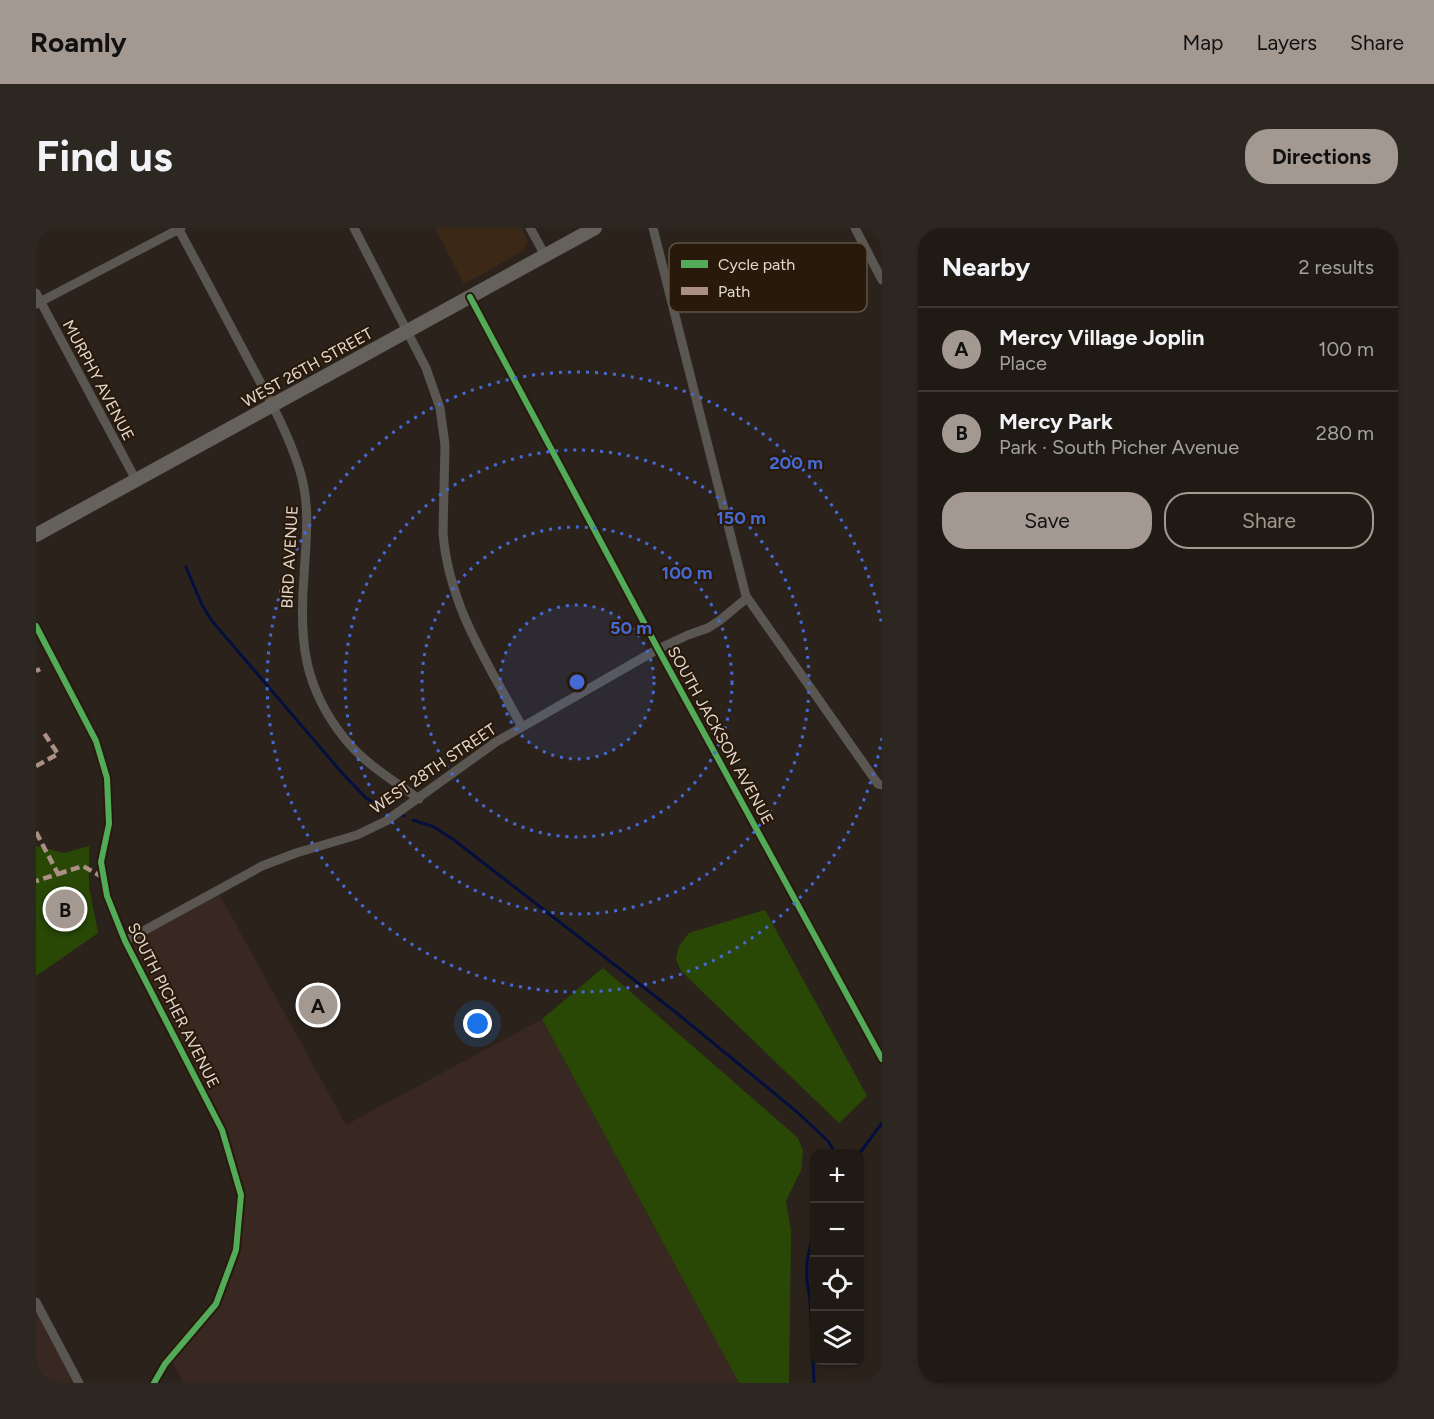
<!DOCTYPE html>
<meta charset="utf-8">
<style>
body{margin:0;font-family:Figtree,sans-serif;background:#2d2722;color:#f1f3f6}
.controls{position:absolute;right:18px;bottom:18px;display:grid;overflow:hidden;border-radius:12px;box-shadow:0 2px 4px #0004}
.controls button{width:54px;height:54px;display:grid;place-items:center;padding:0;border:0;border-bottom:2px solid #3d3834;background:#201a14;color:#f1f3f6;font:30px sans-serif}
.you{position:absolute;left:442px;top:796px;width:21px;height:21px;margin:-15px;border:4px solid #fff;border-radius:50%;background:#1a73e8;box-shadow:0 0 0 9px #1a73e833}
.badge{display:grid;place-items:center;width:39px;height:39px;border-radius:50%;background:#a39990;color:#111;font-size:20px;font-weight:700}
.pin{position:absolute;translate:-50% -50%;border:3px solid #fff;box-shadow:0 2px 6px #0006}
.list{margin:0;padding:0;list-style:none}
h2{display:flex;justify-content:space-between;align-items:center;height:78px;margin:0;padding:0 24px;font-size:26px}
h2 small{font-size:20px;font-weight:400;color:#a2a1a0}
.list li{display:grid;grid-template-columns:39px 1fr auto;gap:18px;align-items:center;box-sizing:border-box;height:84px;padding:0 24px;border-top:2px solid #3d3834}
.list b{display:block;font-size:22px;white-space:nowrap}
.list p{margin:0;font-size:20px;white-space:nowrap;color:#a2a1a0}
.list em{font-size:20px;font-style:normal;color:#a2a1a0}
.actions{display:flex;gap:12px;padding:18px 24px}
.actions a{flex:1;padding:14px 0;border:2px solid #a39990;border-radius:24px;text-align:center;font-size:21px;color:#a39990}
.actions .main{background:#a39990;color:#111}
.icon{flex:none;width:33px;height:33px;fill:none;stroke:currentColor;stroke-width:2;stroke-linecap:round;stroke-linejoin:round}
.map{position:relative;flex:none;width:846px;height:1155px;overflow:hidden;border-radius:24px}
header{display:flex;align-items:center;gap:36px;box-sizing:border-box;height:84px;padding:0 30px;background:#a39990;color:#111}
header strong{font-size:28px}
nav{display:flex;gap:33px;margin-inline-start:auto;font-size:21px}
.intro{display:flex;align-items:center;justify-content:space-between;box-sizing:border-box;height:144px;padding:0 36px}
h1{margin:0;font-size:42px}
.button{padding:15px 27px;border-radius:24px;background:#a39990;color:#111;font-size:21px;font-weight:700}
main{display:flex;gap:36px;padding:0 36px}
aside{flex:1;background:#201a14;border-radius:24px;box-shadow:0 2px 4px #0004}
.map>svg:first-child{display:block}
</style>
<header>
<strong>Roamly</strong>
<nav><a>Map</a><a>Layers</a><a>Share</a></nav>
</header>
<div class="intro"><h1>Find us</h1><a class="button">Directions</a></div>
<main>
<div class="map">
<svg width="846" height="1155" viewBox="0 0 846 1155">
<rect width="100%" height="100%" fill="#2b231b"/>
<!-- built -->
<path fill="#3b2817" d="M399 0H486L492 14 487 23 428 56Z"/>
<!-- education -->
<path fill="#392722" d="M181 662 310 897 506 791 703 1155H148L134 1130 180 1076 200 1022 205 967 186 902 89 713Z
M0 1083 39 1155H0Z"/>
<!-- green -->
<path fill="#294806" d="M0 618 28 625 53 618V658L62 705 0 748Z
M729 682 831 868 803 895 645 743 640 731 643 718 653 705Z
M567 740 762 910 767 923 765 942 750 973 755 1003 753 1155H703L506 791Z"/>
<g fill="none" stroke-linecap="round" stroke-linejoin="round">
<!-- stream -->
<path stroke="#040f3e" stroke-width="3" d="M150 339 166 377 176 393 307 546 330 570 345 579
M366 587 368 588
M377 592 398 599 418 612 642 786 760 883 792 913 800 926
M823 926 846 895
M778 1155 774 1072 771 1052V1033L778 1001"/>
<!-- street -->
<path stroke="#5a5753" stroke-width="9" d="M142 0C166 44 189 88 213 133 231 167 251 202 263 240 275 276 270 311 268 348 263 411 267 459 309 511 328 535 358 553 383 571
M318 0 390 140 404 180 409 217 407 305C413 379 452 435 486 499
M494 0 509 27
M617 0 710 368 842 556 846 557
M819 0 846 52
M0 65 100 252
M434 69 622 421 846 831
M0 76 145 0
M0 398 60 513 71 550 73 596 65 634 71 668 89 713 186 902 205 967 200 1022 180 1076 129 1136 118 1155
M89 713 226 638 260 625 321 607 350 593 460 514 622 421 652 407 672 400 683 393 711 370
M0 1074 43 1155"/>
<!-- secondary -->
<path stroke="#65625d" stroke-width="14" d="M0 307 559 0"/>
<!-- quiet -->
<path stroke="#ac8f84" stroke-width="4.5" stroke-dasharray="9 4.5" stroke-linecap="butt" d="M0 443 4 441
M0 538 22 526 8 505
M0 604 22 646 0 653
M22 646 47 638 68 650"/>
<defs>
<path id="cycleway" d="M434 69 622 421 846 831
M0 398 60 513 71 550 73 596 65 634 71 668 89 713 186 902 205 967 200 1022 180 1076 129 1136 118 1155"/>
</defs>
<!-- cycleway casing -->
<use href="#cycleway" stroke="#28190b" stroke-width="10"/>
<!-- cycleway -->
<use href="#cycleway" stroke="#51ab58" stroke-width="6"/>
</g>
<!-- distance rings -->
<circle cx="541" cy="454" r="77" fill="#456ad6" fill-opacity=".12"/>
<g fill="none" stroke="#456ad6" stroke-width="3" stroke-dasharray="3 6">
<circle cx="541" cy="454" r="77"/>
<circle cx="541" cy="454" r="155"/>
<circle cx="541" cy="454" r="232"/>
<path d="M846 510A310 310 0 1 1 846 398"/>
</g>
<g text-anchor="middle" stroke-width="4.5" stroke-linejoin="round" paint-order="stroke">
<!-- street labels -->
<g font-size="16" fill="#e3d8cf" stroke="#28190b">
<text transform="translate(271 139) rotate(-29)" y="6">WEST 26TH STREET</text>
<text transform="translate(63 152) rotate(62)" y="6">MURPHY AVENUE</text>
<text transform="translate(253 329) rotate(-87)" y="6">BIRD AVENUE</text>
<text transform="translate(685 507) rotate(61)" y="6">SOUTH JACKSON AVENUE</text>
<text transform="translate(397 540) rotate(-34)" y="6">WEST 28TH STREET</text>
<text transform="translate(138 777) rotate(63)" y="6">SOUTH PICHER AVENUE</text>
</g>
</g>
<!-- legend -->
<rect x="633" y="15" width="198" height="69" rx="9" fill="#28190b" stroke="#605246" stroke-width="1.5"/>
<rect x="645" y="32" width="27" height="8" fill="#51ab58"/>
<rect x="645" y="59" width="27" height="8" fill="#ac8f84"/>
<g font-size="16" fill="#e3d8cf">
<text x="682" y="42">Cycle path</text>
<text x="682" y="69">Path</text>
</g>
<circle cx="541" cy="454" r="9" fill="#456ad6" stroke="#28190b" stroke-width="3"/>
<g font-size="18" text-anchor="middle" font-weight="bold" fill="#456ad6" stroke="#28190b" stroke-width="4.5" stroke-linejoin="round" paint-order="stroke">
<text x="760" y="241">200 m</text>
<text x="705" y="296">150 m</text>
<text x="651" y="351">100 m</text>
<text x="595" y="406">50 m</text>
</g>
</svg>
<div class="controls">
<button>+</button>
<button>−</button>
<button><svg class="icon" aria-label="locate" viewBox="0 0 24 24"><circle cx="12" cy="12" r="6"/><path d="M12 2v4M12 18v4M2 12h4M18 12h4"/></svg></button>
<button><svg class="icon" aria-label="layers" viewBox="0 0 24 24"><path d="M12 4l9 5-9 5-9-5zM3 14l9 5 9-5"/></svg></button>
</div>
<div class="you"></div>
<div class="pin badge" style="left:282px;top:777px">A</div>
<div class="pin badge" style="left:29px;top:681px">B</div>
</div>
<aside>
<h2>Nearby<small>2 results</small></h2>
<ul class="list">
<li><span class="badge">A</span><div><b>Mercy Village Joplin</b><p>Place</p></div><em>100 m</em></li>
<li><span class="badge">B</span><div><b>Mercy Park</b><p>Park · South Picher Avenue</p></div><em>280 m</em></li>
</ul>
<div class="actions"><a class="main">Save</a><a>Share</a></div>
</aside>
</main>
